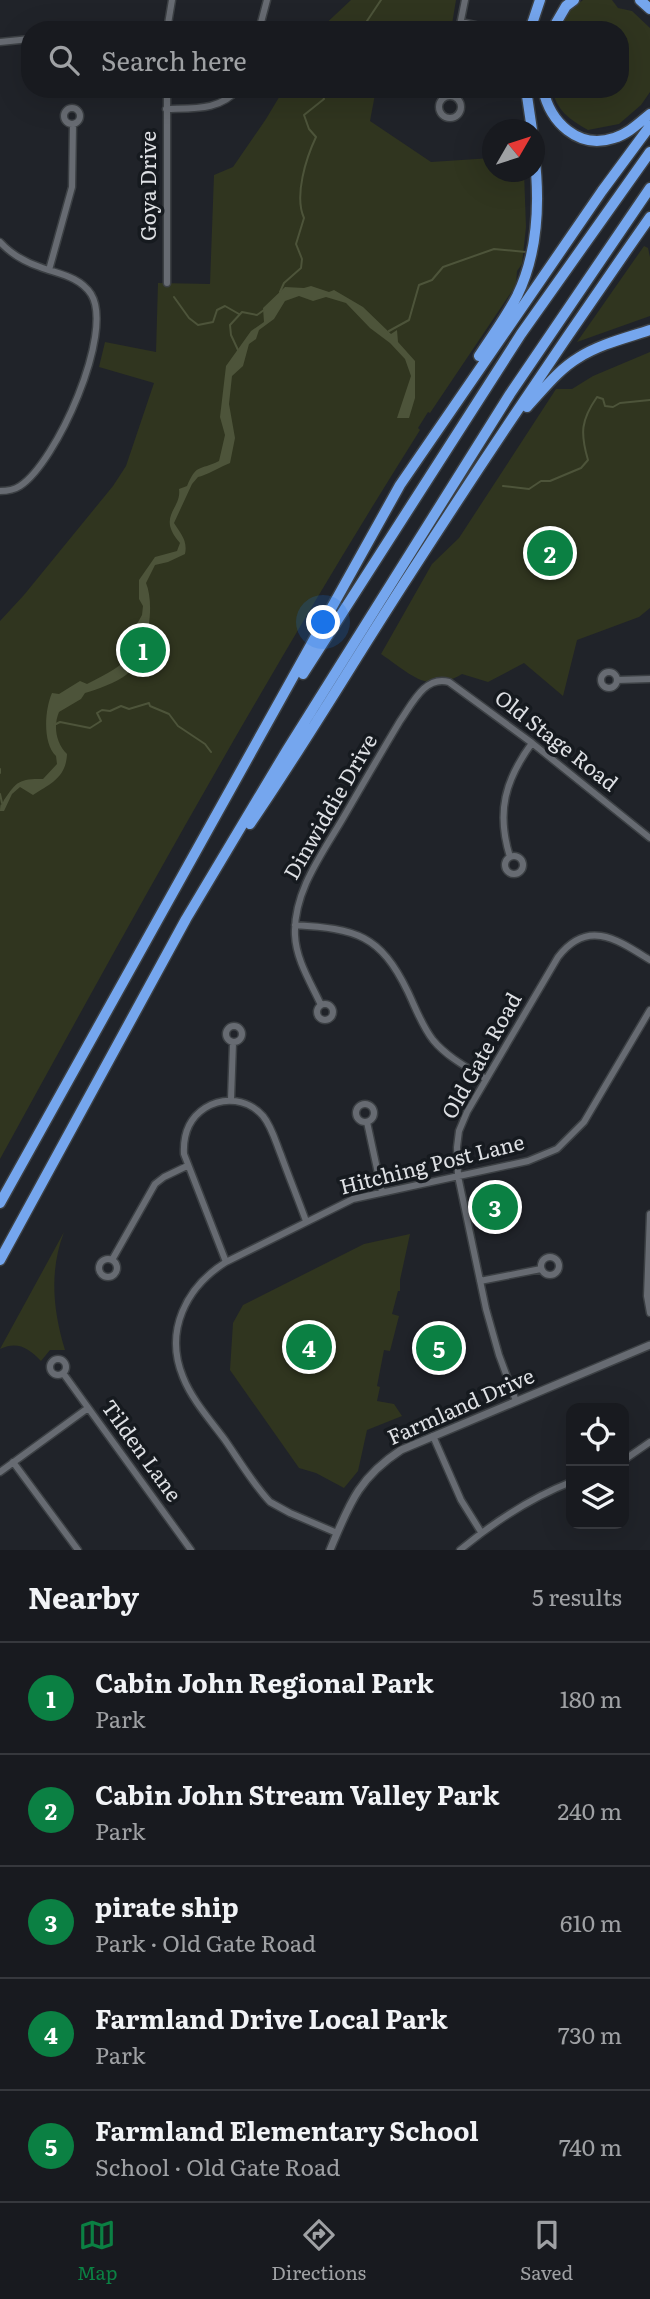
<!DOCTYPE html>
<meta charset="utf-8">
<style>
body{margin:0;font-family:Literata,serif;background:#25272c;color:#f1f3f6}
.controls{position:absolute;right:21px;bottom:21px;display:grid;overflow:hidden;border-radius:14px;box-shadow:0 7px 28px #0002}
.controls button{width:63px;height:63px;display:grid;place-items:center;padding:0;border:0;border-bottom:2px solid #36383d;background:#181a1f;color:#f1f3f6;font:35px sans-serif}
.compass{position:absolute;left:482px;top:119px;width:63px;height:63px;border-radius:50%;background:#181a1f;box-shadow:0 7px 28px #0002;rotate:51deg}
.you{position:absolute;left:324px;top:623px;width:24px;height:24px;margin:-18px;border:5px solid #fff;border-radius:50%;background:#1a73e8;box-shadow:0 0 0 10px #1a73e833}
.badge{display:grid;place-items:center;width:46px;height:46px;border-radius:50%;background:#0b8043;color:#fff;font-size:23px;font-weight:700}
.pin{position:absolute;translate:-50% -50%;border:4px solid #fff;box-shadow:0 2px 7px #0006}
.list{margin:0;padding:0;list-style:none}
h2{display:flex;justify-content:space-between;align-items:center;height:91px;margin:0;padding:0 28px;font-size:30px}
h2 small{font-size:23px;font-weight:400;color:#9fa1a4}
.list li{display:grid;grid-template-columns:46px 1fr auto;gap:21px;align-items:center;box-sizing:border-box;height:112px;padding:0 28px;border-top:2px solid #36383d}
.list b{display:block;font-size:26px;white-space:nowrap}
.list p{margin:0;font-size:23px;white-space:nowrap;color:#9fa1a4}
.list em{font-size:23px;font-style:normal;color:#9fa1a4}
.icon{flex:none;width:38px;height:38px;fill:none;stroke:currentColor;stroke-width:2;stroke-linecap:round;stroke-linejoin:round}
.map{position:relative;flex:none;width:650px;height:1550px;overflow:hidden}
.search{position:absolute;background:#181a1f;box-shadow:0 7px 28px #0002;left:21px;right:21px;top:21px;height:77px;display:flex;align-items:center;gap:18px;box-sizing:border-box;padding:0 24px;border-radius:28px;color:#9fa1a4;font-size:26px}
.sheet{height:651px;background:#181a1f}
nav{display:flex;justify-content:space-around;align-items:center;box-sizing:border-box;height:98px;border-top:2px solid #36383d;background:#181a1f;font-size:19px;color:#9fa1a4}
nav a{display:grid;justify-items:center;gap:4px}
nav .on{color:#0b8043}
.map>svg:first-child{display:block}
</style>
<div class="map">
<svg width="650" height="1550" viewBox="0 0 650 1550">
<rect width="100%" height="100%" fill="#202329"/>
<!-- green -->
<path fill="#30351f" d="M351 0H456L451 30H319Z
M583 0H612L618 8 632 11 650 28V92L641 105 619 124 588 130C569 119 557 111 552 89H620V30H559L568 11Z
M284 89H376L370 121 431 162 492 158V172H524L526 227 522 264 517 271 516 285 430 413 428 412 418 428 420 430C270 668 135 913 0 1159V621L24 595 113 486 126 466 154 383 99 367 105 342 156 352 158 283 210 284 214 175 233 167 266 119Z
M644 246 648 248 650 257V316L577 342Z
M650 352V608L639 617 577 640 563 696 524 663 488 682 462 674C427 695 411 674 381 654L432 564 459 538 556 389H572L593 376Z
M64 1232C49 1271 53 1311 65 1350H50L41 1361C28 1348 18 1341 0 1349Z
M410 1234 400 1280V1291H398L392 1314 399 1316 390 1351 384 1350 377 1386 380 1387 377 1401 394 1404 402 1416 367 1430 358 1471 344 1488 316 1473 299 1468 230 1370 233 1323 243 1305 364 1244Z"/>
<!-- water -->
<path fill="#4d543a" d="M311 286 329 292 334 290 363 307 391 334 397 330 398 342 415 361V398L409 418H397L411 376 405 359 390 343 370 328 346 303 326 297 313 301 299 296 285 301 274 319 259 330 256 339 249 344 243 366 232 376 229 404 235 438 230 463C222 466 205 476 198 477L192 484 174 523C180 533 188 540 185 554L168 562 155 565 146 583C156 607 147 658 126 675 115 683 98 689 85 693L81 699 59 712C53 726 56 743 67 754 66 778 50 784 33 795L20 787 12 794 4 811H0C1 800 0 809 4 800 17 781 19 779 43 779L57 764 56 756C42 742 45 709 52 693L59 694 80 681 87 684C107 674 124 665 139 648L137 624 142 615 143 606 139 599V580L155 557 177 551 180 543C156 516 182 509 179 489L187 486C197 463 199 471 219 461L225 435 220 417 226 366 251 331 264 322 263 308 285 287 304 288Z"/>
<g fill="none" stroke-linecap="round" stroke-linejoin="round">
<!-- stream -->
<path stroke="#4d543a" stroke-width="2" d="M361 30 381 0
M280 292 284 283 301 268 302 259 296 244 304 218C294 196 306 158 316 137L309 129 304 115 324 99 321 89
M174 297 189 318 198 325 213 322 217 310 225 306 239 314
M389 331 409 320 419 285 432 280 443 267 494 249 526 252
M238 350 231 335 230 325 242 312 257 315 264 310
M503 486 529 489 541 481H550L581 468 588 460C580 433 581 420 597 397L603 399 605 406 613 407 620 403 650 400
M54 725 60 722 90 728 101 721 97 713 102 710 110 711 121 706 129 709 149 703 150 706 169 714 178 726 205 744 211 752
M0 769V773
M0 794 2 803"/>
<defs>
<path id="minor" d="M461 22 493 29
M167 30 172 0
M259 30 267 0
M459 30 465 0
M0 42 30 39
M167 89V283
M439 107a11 11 0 1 1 22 0a11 11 0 1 1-22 0Z
M64 116a8 8 0 1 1 16 0a8 8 0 1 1-16 0Z
M166 109C193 108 220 111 238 89
M0 242C11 254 25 262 40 267 58 274 79 276 91 294 115 332 56 463 20 486 14 490 7 491 0 491
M49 270 72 187 73 125
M601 680a8 8 0 1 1 16 0a8 8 0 1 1-16 0Z
M617 680 650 679
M505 865a9 9 0 1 1 18 0a9 9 0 1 1-18 0Z
M510 857C496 812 505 780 532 743
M295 925C356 929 380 934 408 992 416 1009 422 1026 433 1040 447 1057 468 1068 486 1079
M317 1012a8 8 0 1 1 16 0a8 8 0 1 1-16 0Z
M321 1005C311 983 296 960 295 935 293 890 325 850 346 813 364 782 382 751 400 721 412 704 425 675 449 682L532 743 650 838
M226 1034a8 8 0 1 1 16 0a8 8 0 1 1-16 0Z
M231 1099 233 1043
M356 1113a9 9 0 1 1 18 0a9 9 0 1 1-18 0Z
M367 1122 382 1192
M650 1214 647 1296 650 1313
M541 1266a9 9 0 1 1 18 0a9 9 0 1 1-18 0Z
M99 1268a9 9 0 1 1 18 0a9 9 0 1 1-18 0Z
M112 1260 155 1184 164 1177 187 1166
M226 1262 184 1154C183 1135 188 1119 205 1108 224 1096 248 1099 263 1116 272 1127 276 1143 281 1155 289 1177 298 1199 306 1221
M480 1281 541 1269
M50 1367a8 8 0 1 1 16 0a8 8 0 1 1-16 0Z
M63 1373 191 1550
M516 1401 499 1355 486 1309 458 1176 457 1147 459 1131 467 1112 558 957C588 918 618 940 650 960
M433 1436 461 1500 481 1532
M624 1460 650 1442
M13 1462 78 1550
M0 1472 88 1408
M337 1533 290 1513 270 1502C253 1484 239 1460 225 1440 211 1421 192 1400 183 1377 164 1331 186 1287 226 1262L353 1199 528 1161 557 1149 584 1122 650 1010
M460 1550C494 1522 530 1498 571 1482"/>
<path id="tertiary" d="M330 1550C349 1505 358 1478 401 1450L650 1345"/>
<path id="motorway" d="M640 0 650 9
M530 30 540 0
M552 30 566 6 574 0
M526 89 532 130
M543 89C550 122 578 150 614 138 628 134 639 123 650 114
M479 356C492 336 506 317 517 296 539 251 540 200 534 152
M527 407C543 390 558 370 578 358 600 344 626 338 650 330
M303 674 521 334 650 152
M250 824C306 742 356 657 410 574 488 453 568 334 650 217
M0 1203 400 485 602 191 650 126
M0 1260 186 919 287 750 510 394 650 188"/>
</defs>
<!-- minor casing -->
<use href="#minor" stroke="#3c4044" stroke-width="9"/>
<!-- tertiary casing -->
<use href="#tertiary" stroke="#3c4044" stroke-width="10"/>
<!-- motorway casing -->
<use href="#motorway" stroke="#3c4044" stroke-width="13"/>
<!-- minor -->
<use href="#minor" stroke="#676b72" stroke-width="6"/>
<!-- tertiary -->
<use href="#tertiary" stroke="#676b72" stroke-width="7"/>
<!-- motorway -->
<use href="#motorway" stroke="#75a6ee" stroke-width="10"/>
</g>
<g text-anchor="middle" stroke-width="7" stroke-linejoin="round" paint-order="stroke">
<!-- street labels -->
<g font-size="21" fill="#dee0e4" stroke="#161a1f">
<text transform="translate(149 186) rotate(-90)" y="7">Goya Drive</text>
<text transform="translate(556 741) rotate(38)" y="7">Old Stage Road</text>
<text transform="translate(331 807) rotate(-60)" y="7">Dinwiddie Drive</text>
<text transform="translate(482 1056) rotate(-61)" y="7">Old Gate Road</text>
<text transform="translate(432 1165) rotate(-14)" y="7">Hitching Post Lane</text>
<text transform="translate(461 1407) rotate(-24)" y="7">Farmland Drive</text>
<text transform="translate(141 1451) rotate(54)" y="7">Tilden Lane</text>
</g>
</g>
</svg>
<div class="controls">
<button><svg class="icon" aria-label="locate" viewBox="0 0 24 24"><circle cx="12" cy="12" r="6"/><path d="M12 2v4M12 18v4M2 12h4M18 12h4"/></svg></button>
<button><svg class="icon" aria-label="layers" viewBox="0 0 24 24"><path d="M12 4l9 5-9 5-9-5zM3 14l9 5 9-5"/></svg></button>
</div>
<svg class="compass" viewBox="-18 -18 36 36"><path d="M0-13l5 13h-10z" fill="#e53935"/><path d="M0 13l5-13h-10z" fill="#9fa1a4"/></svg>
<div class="you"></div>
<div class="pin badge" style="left:143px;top:650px">1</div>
<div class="pin badge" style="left:550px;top:553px">2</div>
<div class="pin badge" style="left:495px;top:1207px">3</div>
<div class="pin badge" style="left:309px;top:1347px">4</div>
<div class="pin badge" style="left:439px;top:1348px">5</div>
<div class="search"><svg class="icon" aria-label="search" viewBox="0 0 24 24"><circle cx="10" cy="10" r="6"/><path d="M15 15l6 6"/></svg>Search here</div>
</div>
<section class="sheet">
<h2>Nearby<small>5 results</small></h2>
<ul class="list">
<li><span class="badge">1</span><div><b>Cabin John Regional Park</b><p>Park</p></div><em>180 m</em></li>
<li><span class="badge">2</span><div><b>Cabin John Stream Valley Park</b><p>Park</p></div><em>240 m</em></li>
<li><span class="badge">3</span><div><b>pirate ship</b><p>Park · Old Gate Road</p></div><em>610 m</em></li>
<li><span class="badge">4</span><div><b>Farmland Drive Local Park</b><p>Park</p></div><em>730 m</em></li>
<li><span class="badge">5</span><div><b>Farmland Elementary School</b><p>School · Old Gate Road</p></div><em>740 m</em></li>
</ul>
</section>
<nav>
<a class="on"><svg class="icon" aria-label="map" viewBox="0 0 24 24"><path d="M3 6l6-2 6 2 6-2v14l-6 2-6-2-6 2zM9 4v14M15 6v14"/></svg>Map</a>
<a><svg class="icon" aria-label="directions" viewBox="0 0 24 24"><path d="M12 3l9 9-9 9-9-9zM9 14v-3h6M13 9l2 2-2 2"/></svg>Directions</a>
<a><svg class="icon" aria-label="saved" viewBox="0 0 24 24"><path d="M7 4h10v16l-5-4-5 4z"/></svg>Saved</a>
</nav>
